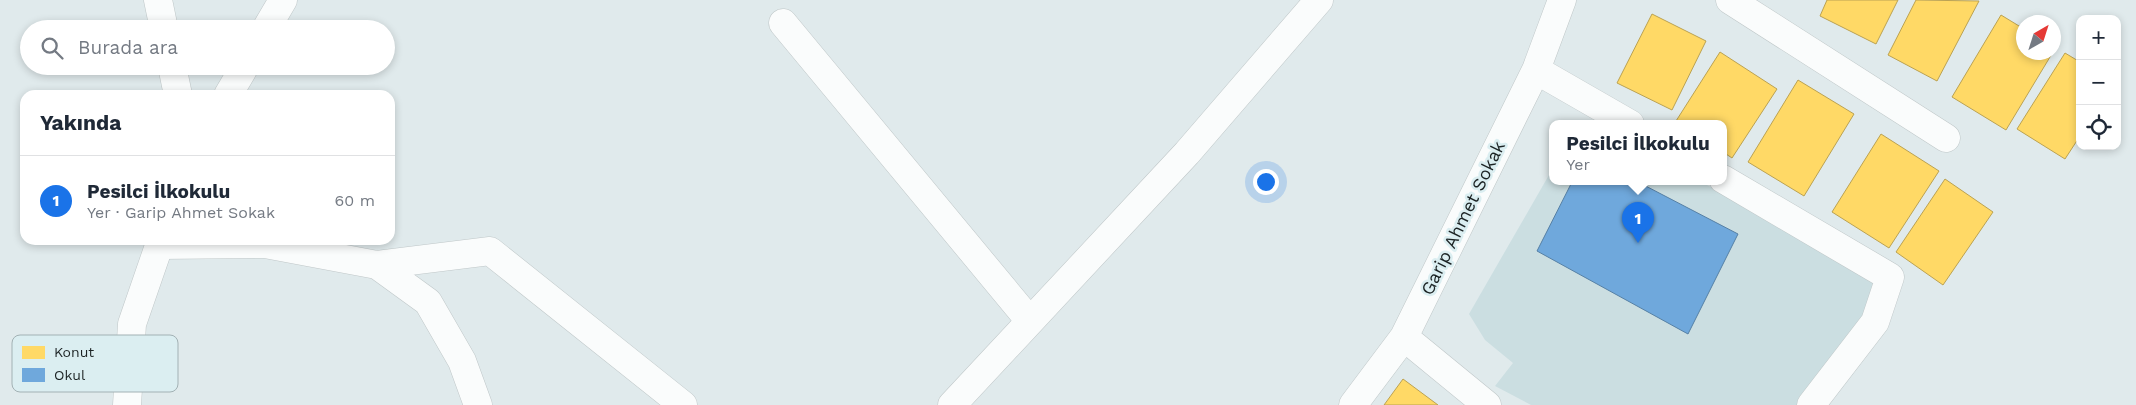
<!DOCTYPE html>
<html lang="tr">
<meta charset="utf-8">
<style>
body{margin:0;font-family:"Work Sans",sans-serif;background:#f6f6f7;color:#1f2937}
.controls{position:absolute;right:15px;top:15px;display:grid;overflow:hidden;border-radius:10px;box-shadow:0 2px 8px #0003}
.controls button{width:45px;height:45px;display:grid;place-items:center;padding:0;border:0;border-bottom:1px solid #e0e1e3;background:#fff;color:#1f2937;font:25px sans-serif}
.compass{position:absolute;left:2016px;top:15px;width:45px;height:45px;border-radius:50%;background:#fff;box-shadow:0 2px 8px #0003;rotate:39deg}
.you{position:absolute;left:1265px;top:181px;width:18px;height:18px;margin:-12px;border:4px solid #fff;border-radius:50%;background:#1a73e8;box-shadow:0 0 0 8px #1a73e833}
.badge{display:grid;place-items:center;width:32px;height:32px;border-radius:50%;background:#1a73e8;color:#fff;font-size:16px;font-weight:700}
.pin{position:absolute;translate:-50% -41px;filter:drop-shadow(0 1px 2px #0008)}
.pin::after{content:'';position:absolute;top:26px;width:18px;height:15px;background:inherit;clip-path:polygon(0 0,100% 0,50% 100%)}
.popup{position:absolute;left:1549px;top:120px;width:178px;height:65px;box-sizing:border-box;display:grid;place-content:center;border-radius:10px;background:#fff;filter:drop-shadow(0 1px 4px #0005);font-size:16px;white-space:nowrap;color:#747a83}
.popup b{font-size:19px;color:#1f2937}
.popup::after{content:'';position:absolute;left:50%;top:100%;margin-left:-10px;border:10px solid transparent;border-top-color:#fff}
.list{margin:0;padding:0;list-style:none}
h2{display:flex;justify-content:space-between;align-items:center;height:65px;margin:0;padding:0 20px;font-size:21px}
h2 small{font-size:16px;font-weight:400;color:#747a83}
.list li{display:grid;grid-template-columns:32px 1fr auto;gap:15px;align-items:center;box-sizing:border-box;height:90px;padding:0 20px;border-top:1px solid #e0e1e3}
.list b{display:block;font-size:19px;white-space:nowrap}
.list p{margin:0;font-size:16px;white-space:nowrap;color:#747a83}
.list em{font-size:16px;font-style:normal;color:#747a83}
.icon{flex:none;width:28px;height:28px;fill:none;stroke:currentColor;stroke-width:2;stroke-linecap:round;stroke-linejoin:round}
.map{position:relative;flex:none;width:2136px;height:405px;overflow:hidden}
.search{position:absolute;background:#fff;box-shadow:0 2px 8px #0003;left:20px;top:20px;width:375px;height:55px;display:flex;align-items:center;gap:12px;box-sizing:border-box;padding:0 18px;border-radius:28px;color:#747a83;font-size:19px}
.panel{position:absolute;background:#fff;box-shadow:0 2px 8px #0003;left:20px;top:90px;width:375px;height:155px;border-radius:15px}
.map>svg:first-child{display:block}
</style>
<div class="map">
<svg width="2136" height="405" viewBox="0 0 2136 405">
<rect width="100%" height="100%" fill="#e0eaec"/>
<!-- built -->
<path fill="#cbdee1" d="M1553 168V182H1701L1890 277 1799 405H1531L1495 386 1513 363 1485 340 1469 314Z"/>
<!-- homes -->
<path fill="#ffd966" stroke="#bba252" d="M1827 0H1898L1876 44 1820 16Z
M1916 0 1979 1 1937 81 1888 55Z
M1652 14 1706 41 1672 110 1617 83Z
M2001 15 2024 29V52H2053L2006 130 1952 97Z
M1720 52 1777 89 1732 158 1723 152V124H1680L1676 121Z
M2065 53 2080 62V136L2065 159 2017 129Z
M1798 80 1854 114 1804 196 1748 162Z
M1881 134 1939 171 1889 248 1832 212Z
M1945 179 1993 212 1943 285 1896 252Z
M1403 379 1438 405H1384Z"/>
<!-- schools -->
<path fill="#6fa8dc" stroke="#5680a5" d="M1572 182H1638L1738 234 1688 334 1537 251Z"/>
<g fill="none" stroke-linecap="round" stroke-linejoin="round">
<defs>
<path id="street" d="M158 0 164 29
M1730 0 1946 138
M783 23 1030 321
M172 66 178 95
M1536 70 1630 124
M1723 179 1890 277 1875 322 1811 405
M159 245 265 244 377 265 428 302 462 361 478 405
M377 265 490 251 683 405
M952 405 1187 153 1319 0
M1353 405 1404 337
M1487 405 1404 337 1536 70 1562 0"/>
<path id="secondary" d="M266 29 283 0
M228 95 245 66
M127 405 132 324 161 240"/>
</defs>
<!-- street casing -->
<use href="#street" stroke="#bfc7c8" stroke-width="29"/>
<!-- secondary casing -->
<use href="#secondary" stroke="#bfc7c8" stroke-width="29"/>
<!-- street -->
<use href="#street" stroke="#fafcfc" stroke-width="28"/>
<!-- secondary -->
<use href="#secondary" stroke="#fafcfc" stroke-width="28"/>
</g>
<g text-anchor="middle" stroke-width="5" stroke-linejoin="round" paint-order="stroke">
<!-- street labels -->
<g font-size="18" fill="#1c2324" stroke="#dbeef1">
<text transform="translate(1463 218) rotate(-64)" y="6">Garip Ahmet Sokak</text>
</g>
</g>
<!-- legend -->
<rect x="12" y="335" width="166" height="57" rx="8" fill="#dbeef1" stroke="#a2b1b4" stroke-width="1"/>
<rect x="22" y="346" width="23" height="13" fill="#ffd966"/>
<rect x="22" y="368" width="23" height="14" fill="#6fa8dc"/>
<g font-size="14" fill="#1c2324">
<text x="54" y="357">Konut</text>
<text x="54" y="380">Okul</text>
</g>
</svg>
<div class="controls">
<button>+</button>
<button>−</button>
<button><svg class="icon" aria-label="locate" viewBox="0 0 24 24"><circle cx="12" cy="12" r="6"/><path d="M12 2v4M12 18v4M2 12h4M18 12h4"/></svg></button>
</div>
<svg class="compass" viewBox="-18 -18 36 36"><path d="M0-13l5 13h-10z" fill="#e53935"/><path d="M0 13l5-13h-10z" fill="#747a83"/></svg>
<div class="you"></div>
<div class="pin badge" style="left:1638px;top:243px">1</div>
<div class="popup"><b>Pesilci İlkokulu</b>Yer</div>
<div class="search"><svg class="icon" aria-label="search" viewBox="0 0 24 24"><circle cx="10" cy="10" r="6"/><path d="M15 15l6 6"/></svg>Burada ara</div>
<section class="panel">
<h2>Yakında<small></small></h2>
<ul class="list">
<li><span class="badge">1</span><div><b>Pesilci İlkokulu</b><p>Yer · Garip Ahmet Sokak</p></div><em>60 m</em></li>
</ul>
</section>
</div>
